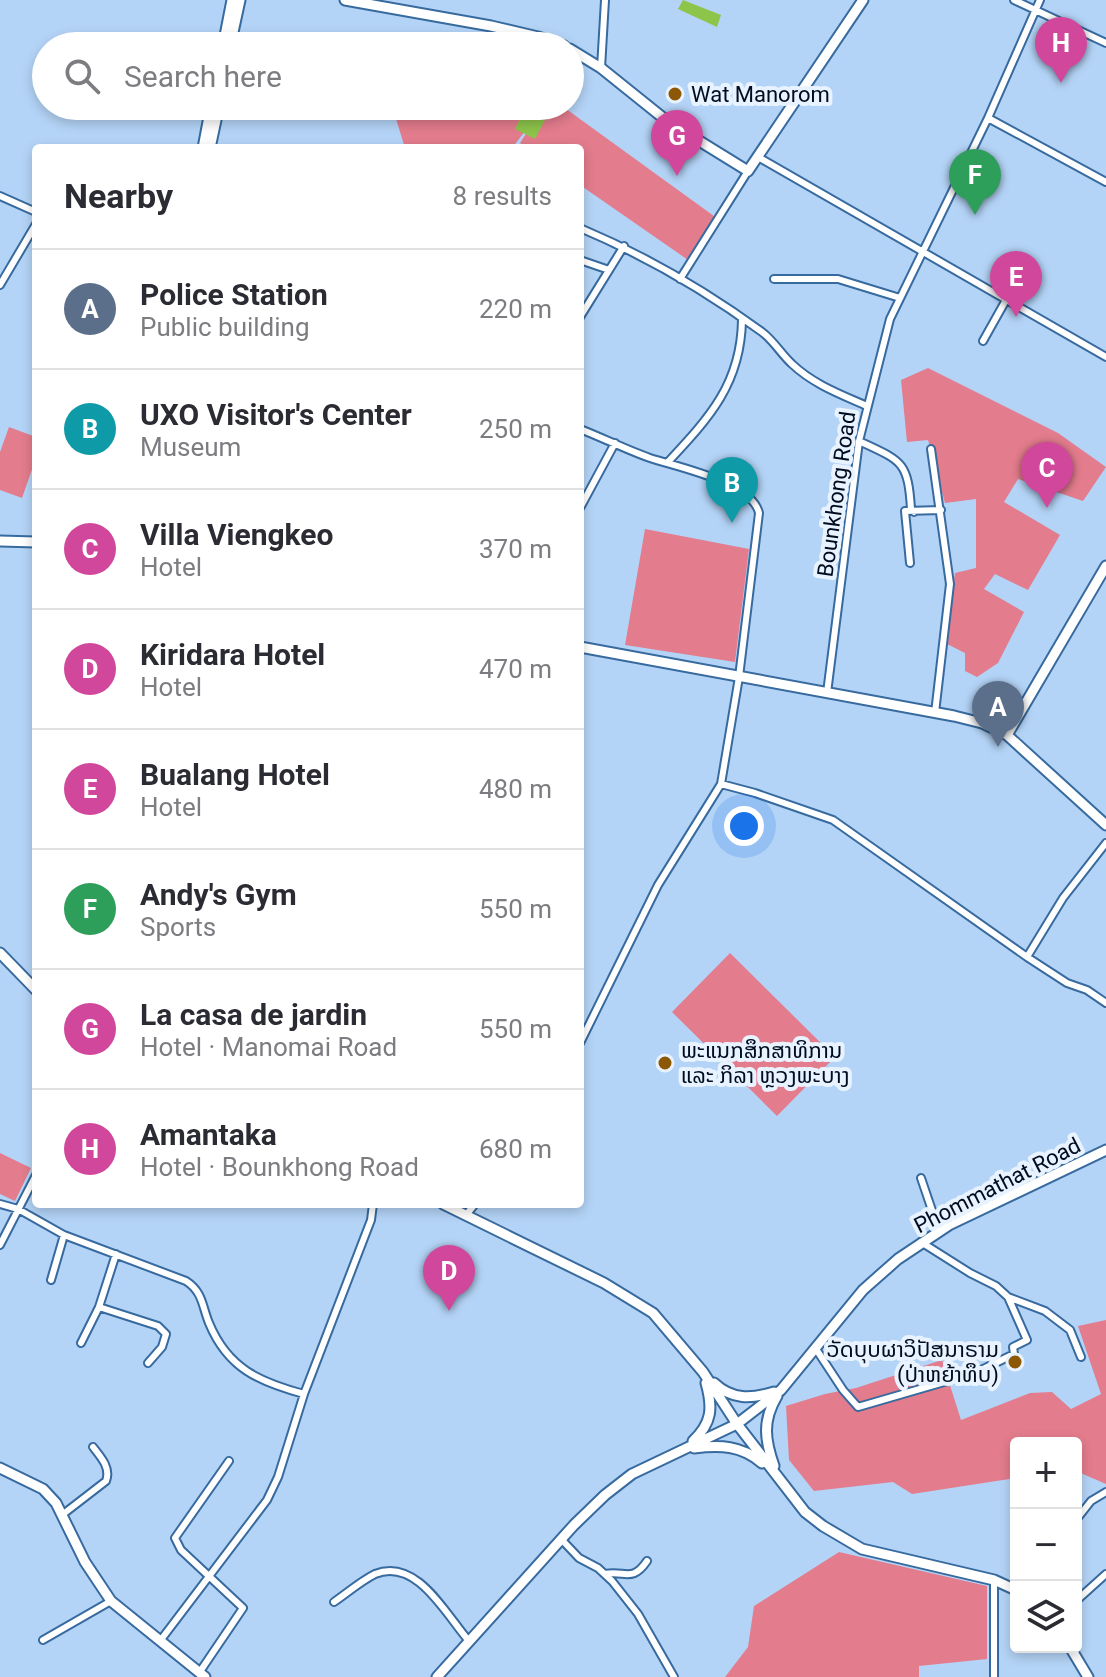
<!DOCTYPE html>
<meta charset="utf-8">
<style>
body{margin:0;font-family:Roboto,"Noto Sans Lao",sans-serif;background:#f7f7f7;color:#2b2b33}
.controls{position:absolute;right:24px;bottom:24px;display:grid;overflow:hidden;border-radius:8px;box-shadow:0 4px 12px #0003}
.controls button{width:72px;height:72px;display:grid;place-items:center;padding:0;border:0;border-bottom:2px solid #e1e1e2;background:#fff;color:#2b2b33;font:40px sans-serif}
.you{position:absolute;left:744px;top:826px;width:28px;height:28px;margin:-20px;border:6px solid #fff;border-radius:50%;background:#1a73e8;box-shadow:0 0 0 12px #1a73e833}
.badge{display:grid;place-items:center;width:52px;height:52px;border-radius:50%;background:#111827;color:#fff;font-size:26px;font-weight:700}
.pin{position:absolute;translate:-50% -66px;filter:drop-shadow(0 2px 4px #0008)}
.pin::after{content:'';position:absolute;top:42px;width:28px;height:24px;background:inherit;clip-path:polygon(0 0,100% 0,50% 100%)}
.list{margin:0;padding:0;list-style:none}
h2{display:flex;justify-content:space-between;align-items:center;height:104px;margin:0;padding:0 32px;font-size:34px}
h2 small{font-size:26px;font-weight:400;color:#7c7c81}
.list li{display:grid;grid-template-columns:52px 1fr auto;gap:24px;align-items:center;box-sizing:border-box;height:120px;padding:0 32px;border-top:2px solid #e1e1e2}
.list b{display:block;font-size:30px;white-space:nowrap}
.list p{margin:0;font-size:26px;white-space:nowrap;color:#7c7c81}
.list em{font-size:26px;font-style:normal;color:#7c7c81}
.icon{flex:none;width:44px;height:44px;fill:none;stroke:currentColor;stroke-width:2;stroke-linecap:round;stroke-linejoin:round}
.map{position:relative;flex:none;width:1106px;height:1677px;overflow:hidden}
.search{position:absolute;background:#fff;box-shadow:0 4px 12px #0003;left:32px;top:32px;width:552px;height:88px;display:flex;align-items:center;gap:20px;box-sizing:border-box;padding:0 28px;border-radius:44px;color:#7c7c81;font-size:30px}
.panel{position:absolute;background:#fff;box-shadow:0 4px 12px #0003;left:32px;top:144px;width:552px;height:1064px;border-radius:8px}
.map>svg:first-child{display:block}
</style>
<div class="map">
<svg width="1106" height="1677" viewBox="0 0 1106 1677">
<rect width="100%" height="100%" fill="#b4d4f7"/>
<!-- green -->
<path fill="#e37c8d" d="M392 106H562L718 219 691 262 580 185V148H527L520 143 537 116 512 148H405Z
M928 368 1058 433 1106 467 1083 501 1018 479 1004 502 1060 535 1028 590 995 574 984 589 1024 612 998 663 977 677 965 671V653L945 643 955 573 976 568V499L945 503 928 440 907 442 901 380Z
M9 427 36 437V458L22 498 0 490V452Z
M645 529 749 549 735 662 625 645Z
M730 953 835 1057 777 1116 672 1012Z
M0 1153 31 1168 15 1201 0 1194Z
M1106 1320V1484L1076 1471V1443H1016V1478L912 1494 893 1482 814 1491 789 1460 786 1406 825 1394 856 1388 942 1360 961 1420 1030 1393 1052 1392 1071 1409 1101 1394 1078 1326Z
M839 1552 987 1586V1659L919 1666V1677H725L748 1647 754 1606Z"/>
<!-- water -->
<path fill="#8dc44a" d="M683 0 721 15 717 27 678 9Z
M525 108 546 118 535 139 515 129Z"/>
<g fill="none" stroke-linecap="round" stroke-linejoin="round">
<defs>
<path id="street" d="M1014 0 1106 43
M601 68 605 0
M988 118 1106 182
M758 157 1106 357
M0 196 36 212
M580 228C644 255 706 291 762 332 774 341 781 354 792 364 813 384 840 394 867 406
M580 260 609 270
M680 279 748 171
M774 279H838L900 298
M0 285 36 224
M580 317 624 246
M983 341 1006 300
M580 429C603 438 627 450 650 458 677 467 752 482 759 513L739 677 721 784 658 885 580 1043
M859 441C901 461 908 460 911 509L914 512
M931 449 950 584 935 713
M668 462C709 418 741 384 742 320
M580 508 615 443
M910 563 905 511 941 510
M827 693 859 441 890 319 988 118 1040 0
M721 784 755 793 833 820 1027 957
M1106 843 1063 898 1027 957 1067 983 1087 990 1106 1003
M921 1178 939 1231
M0 1204 18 1209 64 1235 186 1281C203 1292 202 1306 209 1323 228 1369 260 1382 304 1394
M466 1215 475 1204
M0 1245 36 1175
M51 1280 64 1235
M1008 1297 1045 1311 1070 1330 1081 1357
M99 1307 158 1326 166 1334 162 1347 148 1363
M81 1343 99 1307 116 1254
M816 1349 843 1390 858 1407 975 1373 1014 1354 1013 1347 1027 1340 1008 1297 996 1286 970 1273 921 1242
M62 1515 106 1481C111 1468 101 1457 93 1447
M1076 1520 1091 1501 1106 1492
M562 1540 579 1558 598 1568 612 1581 638 1614 674 1677
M605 1574C625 1570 632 1583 647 1561
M1076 1601 1106 1574
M334 1602C347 1593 361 1581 375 1574 417 1557 446 1615 469 1641
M43 1640 111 1601
M160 1641 267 1500 278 1477 304 1394 371 1220 373 1204
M199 1673 243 1608 181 1550 175 1538 229 1461
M994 1677V1580"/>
<path id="secondary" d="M345 0 491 26 538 37 564 46
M223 46 232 0
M230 46 240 0
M570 49 601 68 667 121 748 171 863 0
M203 148 211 106
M210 148 219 106
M0 541 36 542
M580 647 954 716 982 723 1007 735 1106 825
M1007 735 1106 566
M0 953 36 990
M443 1204 604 1283 653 1313 703 1372 737 1424 805 1512 823 1526 862 1549 994 1580 1016 1590
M714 1383C732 1400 751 1399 774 1392
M693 1441C712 1423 713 1408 706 1383
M694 1448C720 1445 741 1445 762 1463
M774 1466C765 1440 762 1421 777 1396
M0 1468 43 1489 56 1503 85 1562 111 1601 205 1677
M1070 1647 1088 1677
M437 1677 574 1525 605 1495 632 1474 737 1424 781 1390 863 1290 898 1259 949 1225 1106 1150"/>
</defs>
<!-- street casing -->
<use href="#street" stroke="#376a9e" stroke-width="10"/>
<!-- secondary casing -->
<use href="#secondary" stroke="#376a9e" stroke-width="13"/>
<!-- street -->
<use href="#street" stroke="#fff" stroke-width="6"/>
<!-- secondary -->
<use href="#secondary" stroke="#fff" stroke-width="9"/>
</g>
<!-- markers -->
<g fill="#8c5805" stroke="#e8f3ff" stroke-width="3">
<circle cx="675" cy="94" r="8"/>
<circle cx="665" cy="1063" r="8"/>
<circle cx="1015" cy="1362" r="8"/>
</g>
<g text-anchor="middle" stroke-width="8" stroke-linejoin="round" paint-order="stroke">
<!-- poi labels -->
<g font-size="22" fill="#000d20" stroke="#e8f3ff" text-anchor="start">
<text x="691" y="102">Wat Manorom</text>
<text x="681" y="1058">ພະແນກສຶກສາທິການ<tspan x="681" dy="25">ແລະ ກິລາ ຫຼວງພະບາງ</tspan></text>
<text x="999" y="1357" text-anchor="end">ວັດບຸບຜາວິປັສນາຣາມ<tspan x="999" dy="25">(ປ່າຫຍ້າທຶບ)</tspan></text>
</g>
<!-- street labels -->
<g font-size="22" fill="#000d20" stroke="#e8f3ff">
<text transform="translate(836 494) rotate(-82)" y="8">Bounkhong Road</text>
<text transform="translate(997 1185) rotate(-27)" y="8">Phommathat Road</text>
</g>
</g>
</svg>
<div class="controls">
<button>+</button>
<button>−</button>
<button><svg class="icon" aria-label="layers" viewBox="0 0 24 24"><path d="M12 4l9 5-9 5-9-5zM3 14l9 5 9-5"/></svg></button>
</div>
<div class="you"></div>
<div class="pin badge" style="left:998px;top:747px;background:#5c6f8a">A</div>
<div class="pin badge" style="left:732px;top:523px;background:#0f9aa8">B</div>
<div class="pin badge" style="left:1047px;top:508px;background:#d1479c">C</div>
<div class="pin badge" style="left:449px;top:1311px;background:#d1479c">D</div>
<div class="pin badge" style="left:1016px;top:317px;background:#d1479c">E</div>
<div class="pin badge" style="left:975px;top:215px;background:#2e9e5b">F</div>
<div class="pin badge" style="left:677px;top:176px;background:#d1479c">G</div>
<div class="pin badge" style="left:1061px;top:83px;background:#d1479c">H</div>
<div class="search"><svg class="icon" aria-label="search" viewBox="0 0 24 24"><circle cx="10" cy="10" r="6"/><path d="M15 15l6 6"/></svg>Search here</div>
<section class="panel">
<h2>Nearby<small>8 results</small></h2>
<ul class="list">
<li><span class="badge" style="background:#5c6f8a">A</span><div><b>Police Station</b><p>Public building</p></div><em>220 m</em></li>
<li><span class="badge" style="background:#0f9aa8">B</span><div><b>UXO Visitor's Center</b><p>Museum</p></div><em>250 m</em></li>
<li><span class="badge" style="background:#d1479c">C</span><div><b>Villa Viengkeo</b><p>Hotel</p></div><em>370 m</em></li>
<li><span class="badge" style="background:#d1479c">D</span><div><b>Kiridara Hotel</b><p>Hotel</p></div><em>470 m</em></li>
<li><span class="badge" style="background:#d1479c">E</span><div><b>Bualang Hotel</b><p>Hotel</p></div><em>480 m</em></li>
<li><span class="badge" style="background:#2e9e5b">F</span><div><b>Andy's Gym</b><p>Sports</p></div><em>550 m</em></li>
<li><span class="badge" style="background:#d1479c">G</span><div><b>La casa de jardin</b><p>Hotel · Manomai Road</p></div><em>550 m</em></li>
<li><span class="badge" style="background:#d1479c">H</span><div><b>Amantaka</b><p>Hotel · Bounkhong Road</p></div><em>680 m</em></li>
</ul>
</section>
</div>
